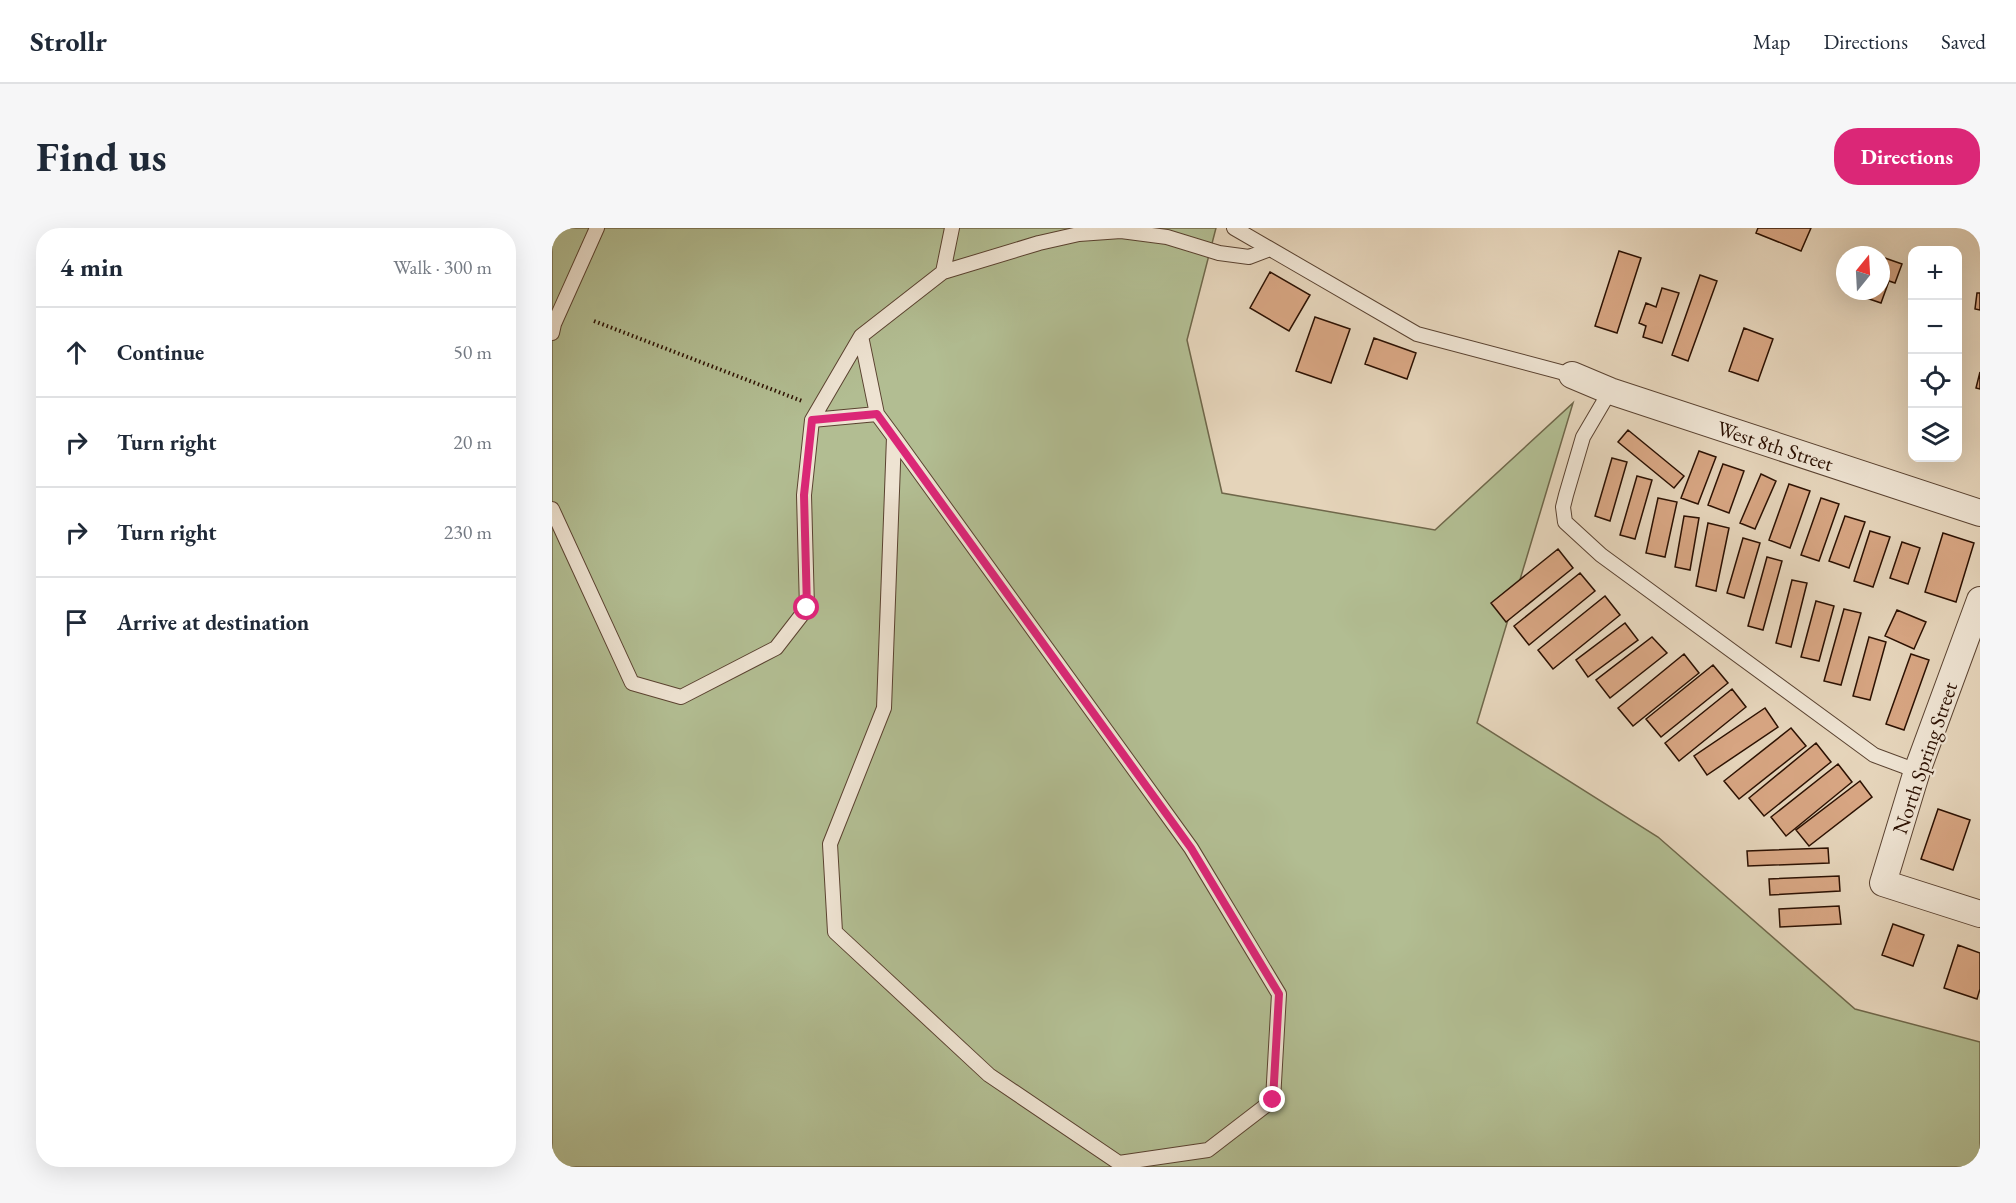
<!DOCTYPE html>
<meta charset="utf-8">
<style>
body{margin:0;font-family:"EB Garamond",serif;background:#f6f6f7;color:#1f2937}
.controls{position:absolute;right:18px;top:18px;display:grid;overflow:hidden;border-radius:12px;box-shadow:0 6px 24px #0002}
.controls button{width:54px;height:54px;display:grid;place-items:center;padding:0;border:0;border-bottom:2px solid #e0e1e3;background:#fff;color:#1f2937;font:30px sans-serif}
.compass{position:absolute;left:1284px;top:18px;width:54px;height:54px;border-radius:50%;background:#fff;box-shadow:0 6px 24px #0002;rotate:18deg}
.stop{position:absolute;width:18px;height:18px;margin:-14px;border:4px solid #db2777;border-radius:50%;background:#fff}
.stop.end{background:#db2777;border-color:#fff;box-shadow:0 2px 6px #0008}
.list{margin:0;padding:0;list-style:none}
h2{display:flex;justify-content:space-between;align-items:center;height:78px;margin:0;padding:0 24px;font-size:26px}
h2 small{font-size:20px;font-weight:400;color:#747a83}
.list li{display:grid;grid-template-columns:39px 1fr auto;gap:18px;align-items:center;box-sizing:border-box;height:90px;padding:0 24px;border-top:2px solid #e0e1e3}
.list b{display:block;font-size:22px;white-space:nowrap}
.list em{font-size:20px;font-style:normal;color:#747a83}
.icon{flex:none;width:33px;height:33px;fill:none;stroke:currentColor;stroke-width:2;stroke-linecap:round;stroke-linejoin:round}
.map{position:relative;flex:none;width:1428px;height:939px;overflow:hidden;border-radius:24px}
header{display:flex;align-items:center;gap:36px;box-sizing:border-box;height:84px;padding:0 30px;background:#fff;border-bottom:2px solid #e0e1e3}
header strong{font-size:28px}
nav{display:flex;gap:33px;margin-inline-start:auto;font-size:21px}
.intro{display:flex;align-items:center;justify-content:space-between;box-sizing:border-box;height:144px;padding:0 36px}
h1{margin:0;font-size:42px}
.button{padding:15px 27px;border-radius:24px;background:#db2777;color:#fff;font-size:21px;font-weight:700}
main{display:flex;gap:36px;padding:0 36px}
aside{flex:1;background:#fff;border-radius:24px;box-shadow:0 6px 24px #0002}
.map>svg:first-child{display:block}
</style>
<header>
<strong>Strollr</strong>
<nav><a>Map</a><a>Directions</a><a>Saved</a></nav>
</header>
<div class="intro"><h1>Find us</h1><a class="button">Directions</a></div>
<main>
<aside>
<h2>4 min<small>Walk · 300 m</small></h2>
<ul class="list">
<li><svg class="icon" aria-label="ahead" viewBox="0 0 24 24"><path d="M12 20V5M6 11l6-6 6 6"/></svg><div><b>Continue</b></div><em>50 m</em></li>
<li><svg class="icon" aria-label="right" viewBox="0 0 24 24"><path d="M7 20v-9h11M14 6l5 5-5 5"/></svg><div><b>Turn right</b></div><em>20 m</em></li>
<li><svg class="icon" aria-label="right" viewBox="0 0 24 24"><path d="M7 20v-9h11M14 6l5 5-5 5"/></svg><div><b>Turn right</b></div><em>230 m</em></li>
<li><svg class="icon" aria-label="arrive" viewBox="0 0 24 24"><path d="M6 21V4h12l-3 4 3 4H6"/></svg><div><b>Arrive at destination</b></div></li>
</ul>
</aside>
<div class="map">
<svg width="1428" height="939" viewBox="0 0 1428 939">
<rect width="100%" height="100%" fill="#e5d4ba"/>
<filter id="stains"><feTurbulence type="fractalNoise" baseFrequency=".00333" numOctaves="4"/><feColorMatrix values="0 0 0 0 .2 0 0 0 0 .09 0 0 0 0 .02 0 0 0 .5 -.17"/></filter>
<radialGradient id="worn" r=".72"><stop offset=".6" stop-color="#630" stop-opacity="0"/><stop offset="1" stop-color="#630" stop-opacity=".3"/></radialGradient>
<!-- green -->
<path fill="#b2bd92" stroke="#6f674a" stroke-width="1.5" d="M0 0H664L635 112 670 265 883 302 1021 175 925 495 1106 609 1303 781 1428 814V939H0Z"/>
<!-- building -->
<path fill="#d7a582" stroke="#2c1102" stroke-width="1.5" d="M1206 0H1259L1249 23 1204 5Z
M1067 23 1089 30 1065 105 1043 98Z
M1330 29 1350 36 1343 55 1337 53 1329 75 1294 63H1329Z
M718 44 758 67 737 103 698 80Z
M1148 47 1165 53 1136 133 1120 127Z
M1110 60 1127 65 1110 115 1091 109 1094 98 1087 95 1094 75 1104 79Z
M1425 65H1428V82L1423 81Z
M763 89 798 101 779 155 744 143Z
M1192 100 1221 111 1206 153 1177 143Z
M822 110 864 125 855 151 813 136Z
M1428 144V161L1424 160Z
M1076 202 1132 248 1122 260 1066 214Z
M1147 223 1164 229 1146 276 1129 270Z
M1060 230 1075 234 1058 293 1043 288Z
M1171 236 1192 243 1177 285 1156 277Z
M1209 246 1224 253 1203 301 1188 295Z
M1085 248 1100 252 1083 311 1068 307Z
M1237 256 1258 263 1238 320 1217 312Z
M1106 270 1125 274 1113 329 1094 325Z
M1269 270 1287 276 1267 333 1249 327Z
M1132 288 1147 290 1138 342 1123 339Z
M1293 288 1313 294 1297 340 1277 333Z
M1156 295 1177 300 1164 363 1144 358Z
M1318 303 1338 309 1321 359 1302 353Z
M1391 305 1422 315 1404 374 1373 364Z
M1191 310 1208 315 1192 370 1175 365Z
M1350 314 1368 320 1356 356 1338 350Z
M1006 321 1021 340 954 394 939 375Z
M1215 329 1230 333 1211 402 1196 398Z
M1028 345 1043 363 977 417 962 398Z
M1240 352 1255 355 1239 419 1224 415Z
M1053 368 1068 387 1001 441 986 422Z
M1264 373 1282 378 1267 433 1249 429Z
M1292 381 1309 385 1289 457 1272 453Z
M1345 382 1374 394 1362 421 1333 408Z
M1073 395 1086 412 1036 449 1024 432Z
M1100 409 1115 425 1058 470 1044 452Z
M1317 409 1334 414 1318 472 1301 468Z
M1132 426 1147 445 1081 498 1066 480Z
M1359 426 1377 432 1352 502 1334 496Z
M1161 437 1176 455 1109 509 1094 491Z
M1180 461 1194 479 1127 533 1113 515Z
M1213 480 1226 499 1155 547 1142 528Z
M1239 500 1254 518 1187 571 1172 553Z
M1264 515 1279 534 1212 588 1197 570Z
M1286 536 1300 554 1234 608 1219 589Z
M1308 553 1320 569 1257 618 1244 602Z
M1386 581 1418 592 1401 642 1369 631Z
M1276 620 1277 635 1196 638 1195 623Z
M1287 648 1288 663 1218 667 1217 651Z
M1287 678 1289 696 1228 699 1227 681Z
M1341 696 1372 707 1361 738 1330 727Z
M1406 717 1428 725V761L1425 771 1392 760Z"/>
<g fill="none" stroke-linecap="round" stroke-linejoin="round">
<defs>
<path id="service" d="M682 0 865 106 1020 147
M391 44 487 15 527 6 569 3 615 9 667 25 697 29 718 21
M0 105 2 96 45 0
M309 108 325 186 342 209 639 620 727 766 721 872 656 922 567 935 437 847 283 704 278 616 332 480 342 209
M1058 163 1031 209 1014 267 1011 279 1013 294 1049 327 1322 527 1365 543
M260 192 325 186
M0 281 80 455 129 469 224 420 255 380 252 267 260 192 309 108 391 44 400 0"/>
<path id="minor" d="M1020 147 1058 163 1428 285
M1428 372 1365 543 1331 655 1428 686"/>
</defs>
<!-- service casing -->
<use href="#service" stroke="#5a4230" stroke-width="16"/>
<!-- minor casing -->
<use href="#minor" stroke="#5a4230" stroke-width="28"/>
<!-- path -->
<path stroke="#2c1102" stroke-width="4" stroke-dasharray="1.5 3" stroke-linecap="butt" d="M42 93 250 173"/>
<!-- service -->
<use href="#service" stroke="#eee3d2" stroke-width="14"/>
<!-- minor -->
<use href="#minor" stroke="#eee3d2" stroke-width="26"/>
</g>
<g fill="none" stroke-linecap="round" stroke-linejoin="round">
<!-- route -->
<path stroke="#db2777" stroke-width="8" d="M255 380 252 267 260 192 325 186 639 620 727 766 721 872"/>
</g>
<g text-anchor="middle" stroke-width="4.5" stroke-linejoin="round" paint-order="stroke">
<!-- street labels -->
<g font-size="21" fill="#2c1102" stroke="#eee3d2">
<text transform="translate(1223 218) rotate(18)" y="7">West 8th Street</text>
<text transform="translate(1373 530) rotate(-71)" y="7">North Spring Street</text>
</g>
</g>
<rect width="100%" height="100%" filter="url(#stains)"/>
<rect width="100%" height="100%" fill="url(#worn)"/>
</svg>
<div class="controls">
<button>+</button>
<button>−</button>
<button><svg class="icon" aria-label="locate" viewBox="0 0 24 24"><circle cx="12" cy="12" r="6"/><path d="M12 2v4M12 18v4M2 12h4M18 12h4"/></svg></button>
<button><svg class="icon" aria-label="layers" viewBox="0 0 24 24"><path d="M12 4l9 5-9 5-9-5zM3 14l9 5 9-5"/></svg></button>
</div>
<svg class="compass" viewBox="-18 -18 36 36"><path d="M0-13l5 13h-10z" fill="#e53935"/><path d="M0 13l5-13h-10z" fill="#747a83"/></svg>
<div class="stop" style="left:255px;top:380px"></div>
<div class="stop end" style="left:721px;top:872px"></div>
</div>
</main>
